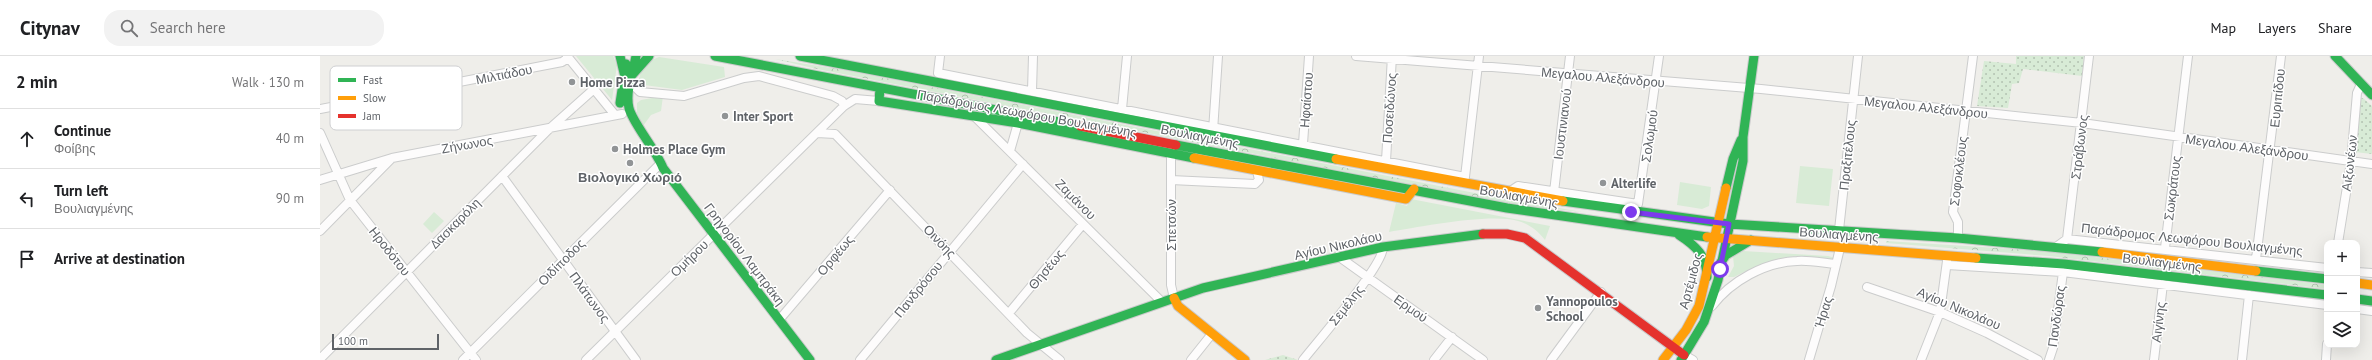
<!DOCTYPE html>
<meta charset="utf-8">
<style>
body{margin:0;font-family:"PT Sans",sans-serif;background:#f2f2f2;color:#202124}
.controls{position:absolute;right:12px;bottom:12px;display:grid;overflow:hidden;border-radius:8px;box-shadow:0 4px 16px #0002}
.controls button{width:36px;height:36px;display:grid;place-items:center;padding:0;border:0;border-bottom:1px solid #e0e0e0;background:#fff;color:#202124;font:20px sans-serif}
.scale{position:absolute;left:12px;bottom:10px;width:107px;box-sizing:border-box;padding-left:4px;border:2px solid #5f6368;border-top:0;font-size:11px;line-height:14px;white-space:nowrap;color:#5f6368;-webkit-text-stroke:3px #fff;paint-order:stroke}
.stop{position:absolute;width:12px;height:12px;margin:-9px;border:3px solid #7c3aed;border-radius:50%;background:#fff}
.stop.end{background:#7c3aed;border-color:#fff;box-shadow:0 1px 4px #0008}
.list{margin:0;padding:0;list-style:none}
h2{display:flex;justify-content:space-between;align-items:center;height:52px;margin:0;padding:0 16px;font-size:17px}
h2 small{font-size:13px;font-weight:400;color:#757577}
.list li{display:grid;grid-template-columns:26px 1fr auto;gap:12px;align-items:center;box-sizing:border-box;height:60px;padding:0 16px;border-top:1px solid #e0e0e0}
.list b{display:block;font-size:15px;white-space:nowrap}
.list p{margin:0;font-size:13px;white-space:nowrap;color:#757577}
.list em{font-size:13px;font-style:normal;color:#757577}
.icon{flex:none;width:22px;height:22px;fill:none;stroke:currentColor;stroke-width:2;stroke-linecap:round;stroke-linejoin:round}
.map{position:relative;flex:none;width:2052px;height:304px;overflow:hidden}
header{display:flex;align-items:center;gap:24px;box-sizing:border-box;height:56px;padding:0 20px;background:#fff;border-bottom:1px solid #e0e0e0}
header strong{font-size:19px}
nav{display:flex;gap:22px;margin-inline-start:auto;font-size:14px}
.search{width:280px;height:36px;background:#f2f2f2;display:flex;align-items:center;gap:10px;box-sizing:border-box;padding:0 14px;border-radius:16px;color:#757577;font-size:15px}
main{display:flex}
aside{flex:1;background:#fff}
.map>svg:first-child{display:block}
</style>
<header>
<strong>Citynav</strong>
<div class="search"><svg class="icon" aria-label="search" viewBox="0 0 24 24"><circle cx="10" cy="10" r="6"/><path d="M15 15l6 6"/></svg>Search here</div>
<nav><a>Map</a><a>Layers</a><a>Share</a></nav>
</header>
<main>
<aside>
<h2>2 min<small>Walk · 130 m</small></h2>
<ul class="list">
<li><svg class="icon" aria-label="ahead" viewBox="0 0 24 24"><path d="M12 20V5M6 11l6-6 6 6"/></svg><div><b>Continue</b><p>Φοίβης</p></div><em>40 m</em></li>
<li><svg class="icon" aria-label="left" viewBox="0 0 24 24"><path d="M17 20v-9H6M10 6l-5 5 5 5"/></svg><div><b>Turn left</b><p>Βουλιαγμένης</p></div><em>90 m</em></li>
<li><svg class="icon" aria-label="arrive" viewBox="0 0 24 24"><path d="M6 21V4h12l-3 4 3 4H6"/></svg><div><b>Arrive at destination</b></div></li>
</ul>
</aside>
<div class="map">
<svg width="2052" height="304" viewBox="0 0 2052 304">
<defs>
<pattern id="forest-crowns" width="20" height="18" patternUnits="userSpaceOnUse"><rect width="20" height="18" fill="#d8ebd6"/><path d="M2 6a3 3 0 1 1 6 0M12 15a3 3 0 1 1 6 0" fill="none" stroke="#b2c2b1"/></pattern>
<pattern id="park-dots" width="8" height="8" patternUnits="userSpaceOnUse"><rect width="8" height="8" fill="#d8ebd6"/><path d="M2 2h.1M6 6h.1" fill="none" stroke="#b2c2b1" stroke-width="1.8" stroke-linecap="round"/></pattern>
</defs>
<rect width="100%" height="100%" fill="#efeeea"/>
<!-- green -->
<path fill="#d8ebd6" d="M256 0H293L297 9 292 44Z
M339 1 404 11 405 21 362 34 324 29 319 23C322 10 327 6 339 1Z
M343 40 341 55 331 59 323 70 317 57V47L321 44Z
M1480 110 1513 113 1509 150 1476 147Z
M1360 126 1391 131 1389 150 1382 153 1357 149Z
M1091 143 1230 170 1225 184C1218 175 1209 168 1198 165 1169 157 1100 171 1069 176L1076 147 1087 150Z
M114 156 124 165 112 177 103 168Z
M1423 195 1508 200 1515 202 1511 204C1470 195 1450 203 1414 221H1408L1414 210 1413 200Z"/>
<!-- forest -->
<path fill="url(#forest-crowns)" d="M455 3 524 14 1170 140 1262 156 1198 149 497 13Z
M1566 185 1724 195 2007 229V233L1729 200 1566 187Z"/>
<!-- park -->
<path fill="url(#park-dots)" d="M1696 0H1764L1762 20 1703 13 1699 27 1692 28 1688 52 1657 50 1664 5 1696 8Z
M2043 42 2052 50V98L2035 96 2039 43Z
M963 299 978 304H945Z"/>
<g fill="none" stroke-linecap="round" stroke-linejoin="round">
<defs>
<path id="street" d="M247 0 295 59
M620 0 618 17 1145 121 1159 0
M1036 0 1441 33 1762 67 2052 108
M311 27 320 36 364 40 424 22 439 20 513 40 522 45 524 50
M712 35 713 0
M0 53 242 6 248 2
M802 53 807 0
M654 60 841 245
M893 75 898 0
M0 77 30 144 156 304
M497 77 515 78 707 277 740 304
M983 88 989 0
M690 95 698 67
M851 97V229L854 242
M1066 105 1072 0
M182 120 316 304
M0 124 72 102 302 58
M851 124 935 128 939 124 937 115
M1189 136 1198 130 1318 148 1339 0
M1234 136 1250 0
M1519 174 1538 0
M0 175 71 103
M1638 182V166L1633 156 1653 0
M1747 183 1769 0
M2018 187 2031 106 2037 37 2041 28
M1736 191 1747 183 2007 212
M1845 192 1868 0
M1018 200 1163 304
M1936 203 1961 0
M1627 209 1743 216 2007 249
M2037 216 2052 217
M1547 231 1620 256 1667 277 1718 304
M1392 250C1411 225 1445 206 1477 205 1490 204 1503 207 1516 208
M2037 253 2052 255
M689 257 763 168
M459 264 570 134
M1364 299 1373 304
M0 303 228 74 274 33
M143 304 340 108
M266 304 524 50 535 43 559 45
M540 304 703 108
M871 304 891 279
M983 304C998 285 1064 209 1063 191
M1114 304 1132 281
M1231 304 1281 236
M1489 304 1511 230 1520 192
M1601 304 1620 256 1627 205
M1729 304 1733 292 1743 216
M1834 304 1843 228
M1922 304 1929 239
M2006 304 2007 288"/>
<path id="fast" d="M300 0 304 17
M316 0C313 16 305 36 309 52 312 66 336 94 343 112L490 304
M395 0 760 70
M480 0 1016 103
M2015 0 2052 39
M312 19 329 0
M560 32 559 45 698 67 874 102
M300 47 306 8
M856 89 1187 152 1387 181
M1406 132 1413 103 1421 84
M1243 145 1409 168 1638 182 1782 196
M1359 179C1376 190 1387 200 1387 221
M1656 202 1744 208 2007 239
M1401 206 1406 199 1431 184
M1936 215 2007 223
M2037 243 2052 245
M676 304 883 232 1063 191 1163 178
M1361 304 1384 266 1398 224 1423 105V81L1434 0"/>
<path id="slow" d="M874 102 1086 143 1094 133
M1016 103 1243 145
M1387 181 1656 202
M1782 196 1936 215
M2037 227 2052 229
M854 242 858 250 925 304
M1343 304 1366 274 1379 250 1406 132"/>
<path id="jam" d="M760 70 856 89
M1163 178H1187L1205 182 1364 299"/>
</defs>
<!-- street casing -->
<use href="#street" stroke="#cbcccc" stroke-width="10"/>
<!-- fast casing -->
<use href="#fast" stroke="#cacacb" stroke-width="11"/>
<!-- slow casing -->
<use href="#slow" stroke="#cacacb" stroke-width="11"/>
<!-- jam casing -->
<use href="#jam" stroke="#cacacb" stroke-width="11"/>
<!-- street -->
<use href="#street" stroke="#fdfcfc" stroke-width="8"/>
<!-- fast -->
<use href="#fast" stroke="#30b455" stroke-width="9"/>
<!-- slow -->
<use href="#slow" stroke="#ff9f0a" stroke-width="9"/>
<!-- jam -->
<use href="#jam" stroke="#e5322d" stroke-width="9"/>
</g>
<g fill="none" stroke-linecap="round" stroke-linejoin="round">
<!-- route -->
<path stroke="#7c3aed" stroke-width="5" d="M1311 156 1409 168 1400 213"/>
</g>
<!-- markers -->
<g fill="#919496" stroke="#fff" stroke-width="1.5">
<circle cx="252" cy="26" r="4"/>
<circle cx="405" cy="60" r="4"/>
<circle cx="295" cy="93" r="4"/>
<circle cx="310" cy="107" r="4"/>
<circle cx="1283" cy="127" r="4"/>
<circle cx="1218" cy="252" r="4"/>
</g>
<g text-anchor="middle" stroke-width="3" stroke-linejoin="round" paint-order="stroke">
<!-- street labels -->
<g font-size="13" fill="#5f6368" stroke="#fff">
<text transform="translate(184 18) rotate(-11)" y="5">Μιλτιάδου</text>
<text transform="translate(1283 21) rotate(5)" y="5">Μεγαλου Αλεξάνδρου</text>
<text transform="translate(1957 42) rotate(-84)" y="5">Ευριπίδου</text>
<text transform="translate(986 44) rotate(-86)" y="5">Ηφαίστου</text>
<text transform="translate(1606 51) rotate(6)" y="5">Μεγαλου Αλεξάνδρου</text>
<text transform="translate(1069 52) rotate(-86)" y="5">Ποσειδώνος</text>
<text transform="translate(707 57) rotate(10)" y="5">Παράδρομος Λεωφόρου Βουλιαγμένης</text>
<text transform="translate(1242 68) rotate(-83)" y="5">Ιουστινιανού</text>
<text transform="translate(880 80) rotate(11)" y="5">Βουλιαγμένης</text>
<text transform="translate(1329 80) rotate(-82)" y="5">Σολωμού</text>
<text transform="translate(147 88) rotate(-10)" y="5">Ζήνωνος</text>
<text transform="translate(1759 91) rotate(-83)" y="5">Στράβωνος</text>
<text transform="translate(1927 91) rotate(8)" y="5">Μεγαλου Αλεξάνδρου</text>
<text transform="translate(1527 99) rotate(-84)" y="5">Πραξιτέλους</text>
<text transform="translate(2029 107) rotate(-83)" y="5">Αιξωνέων</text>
<text transform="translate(1638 115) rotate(-83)" y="5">Σοφοκλέους</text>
<text transform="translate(1852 132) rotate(-83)" y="5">Σωκράτους</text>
<text transform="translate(1199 140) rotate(10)" y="5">Βουλιαγμένης</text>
<text transform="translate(756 143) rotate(45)" y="5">Ζαμάνου</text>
<text transform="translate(135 167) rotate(-45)" y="5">Δασκαρόλη</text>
<text transform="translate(851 169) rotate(-90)" y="5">Σπετσών</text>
<text transform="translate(1519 178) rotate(4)" y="5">Βουλιαγμένης</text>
<text transform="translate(1872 183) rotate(6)" y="5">Παράδρομος Λεωφόρου Βουλιαγμένης</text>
<text transform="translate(620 185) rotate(46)" y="5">Οινόης</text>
<text transform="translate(1018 189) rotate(-13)" y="5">Αγίου Νικολάου</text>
<text transform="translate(70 195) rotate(52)" y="5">Ηροδότου</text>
<text transform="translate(425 198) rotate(53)" y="5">Γρηγορίου Λαμπράκη</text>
<text transform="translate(515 199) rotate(-50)" y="5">Ορφέως</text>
<text transform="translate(369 202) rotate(-44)" y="5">Ομήρου</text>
<text transform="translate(241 206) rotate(-45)" y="5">Οιδίποδος</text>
<text transform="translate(1842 206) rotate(7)" y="5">Βουλιαγμένης</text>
<text transform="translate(726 213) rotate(-50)" y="5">Θησέως</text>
<text transform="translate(1370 225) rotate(-75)" y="5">Αρτέμιδος</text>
<text transform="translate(598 233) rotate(-51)" y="5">Πανδρόσου</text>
<text transform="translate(270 241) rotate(54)" y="5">Πλάτωνος</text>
<text transform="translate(1026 249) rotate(-52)" y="5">Σεμέλης</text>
<text transform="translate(1091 252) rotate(35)" y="5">Ερμού</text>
<text transform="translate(1639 252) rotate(23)" y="5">Αγίου Νικολάου</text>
<text transform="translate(1503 256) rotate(-73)" y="5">Ήρας</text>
<text transform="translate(1736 260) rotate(-82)" y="5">Πανδώρας</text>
<text transform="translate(1838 266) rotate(-83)" y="5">Αιγίνης</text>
</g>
<!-- poi labels -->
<g font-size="13" font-weight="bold" fill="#5f6368" stroke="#fff" text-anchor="start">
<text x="260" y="31">Home Pizza</text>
<text x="413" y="65">Inter Sport</text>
<text x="303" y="98">Holmes Place Gym</text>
<text x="310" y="126" text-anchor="middle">Βιολογικό Χωριό</text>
<text x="1291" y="132">Alterlife</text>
<text x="1226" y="250">Yannopoulos<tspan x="1226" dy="15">School</tspan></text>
</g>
</g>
<!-- legend -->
<rect x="10" y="10" width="132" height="64" rx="6" fill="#fff" stroke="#cfd0d2" stroke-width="1"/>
<rect x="18" y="22" width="18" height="4" fill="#30b455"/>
<rect x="18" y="40" width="18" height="4" fill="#ff9f0a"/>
<rect x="18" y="58" width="18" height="4" fill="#e5322d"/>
<g font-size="11" fill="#5f6368">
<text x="43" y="28">Fast</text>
<text x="43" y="46">Slow</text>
<text x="43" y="64">Jam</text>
</g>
</svg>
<div class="controls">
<button>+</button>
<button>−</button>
<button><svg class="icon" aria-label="layers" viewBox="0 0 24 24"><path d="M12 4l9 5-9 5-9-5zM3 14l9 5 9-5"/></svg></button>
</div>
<div class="scale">100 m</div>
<div class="stop" style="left:1400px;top:213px"></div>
<div class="stop end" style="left:1311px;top:156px"></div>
</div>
</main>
